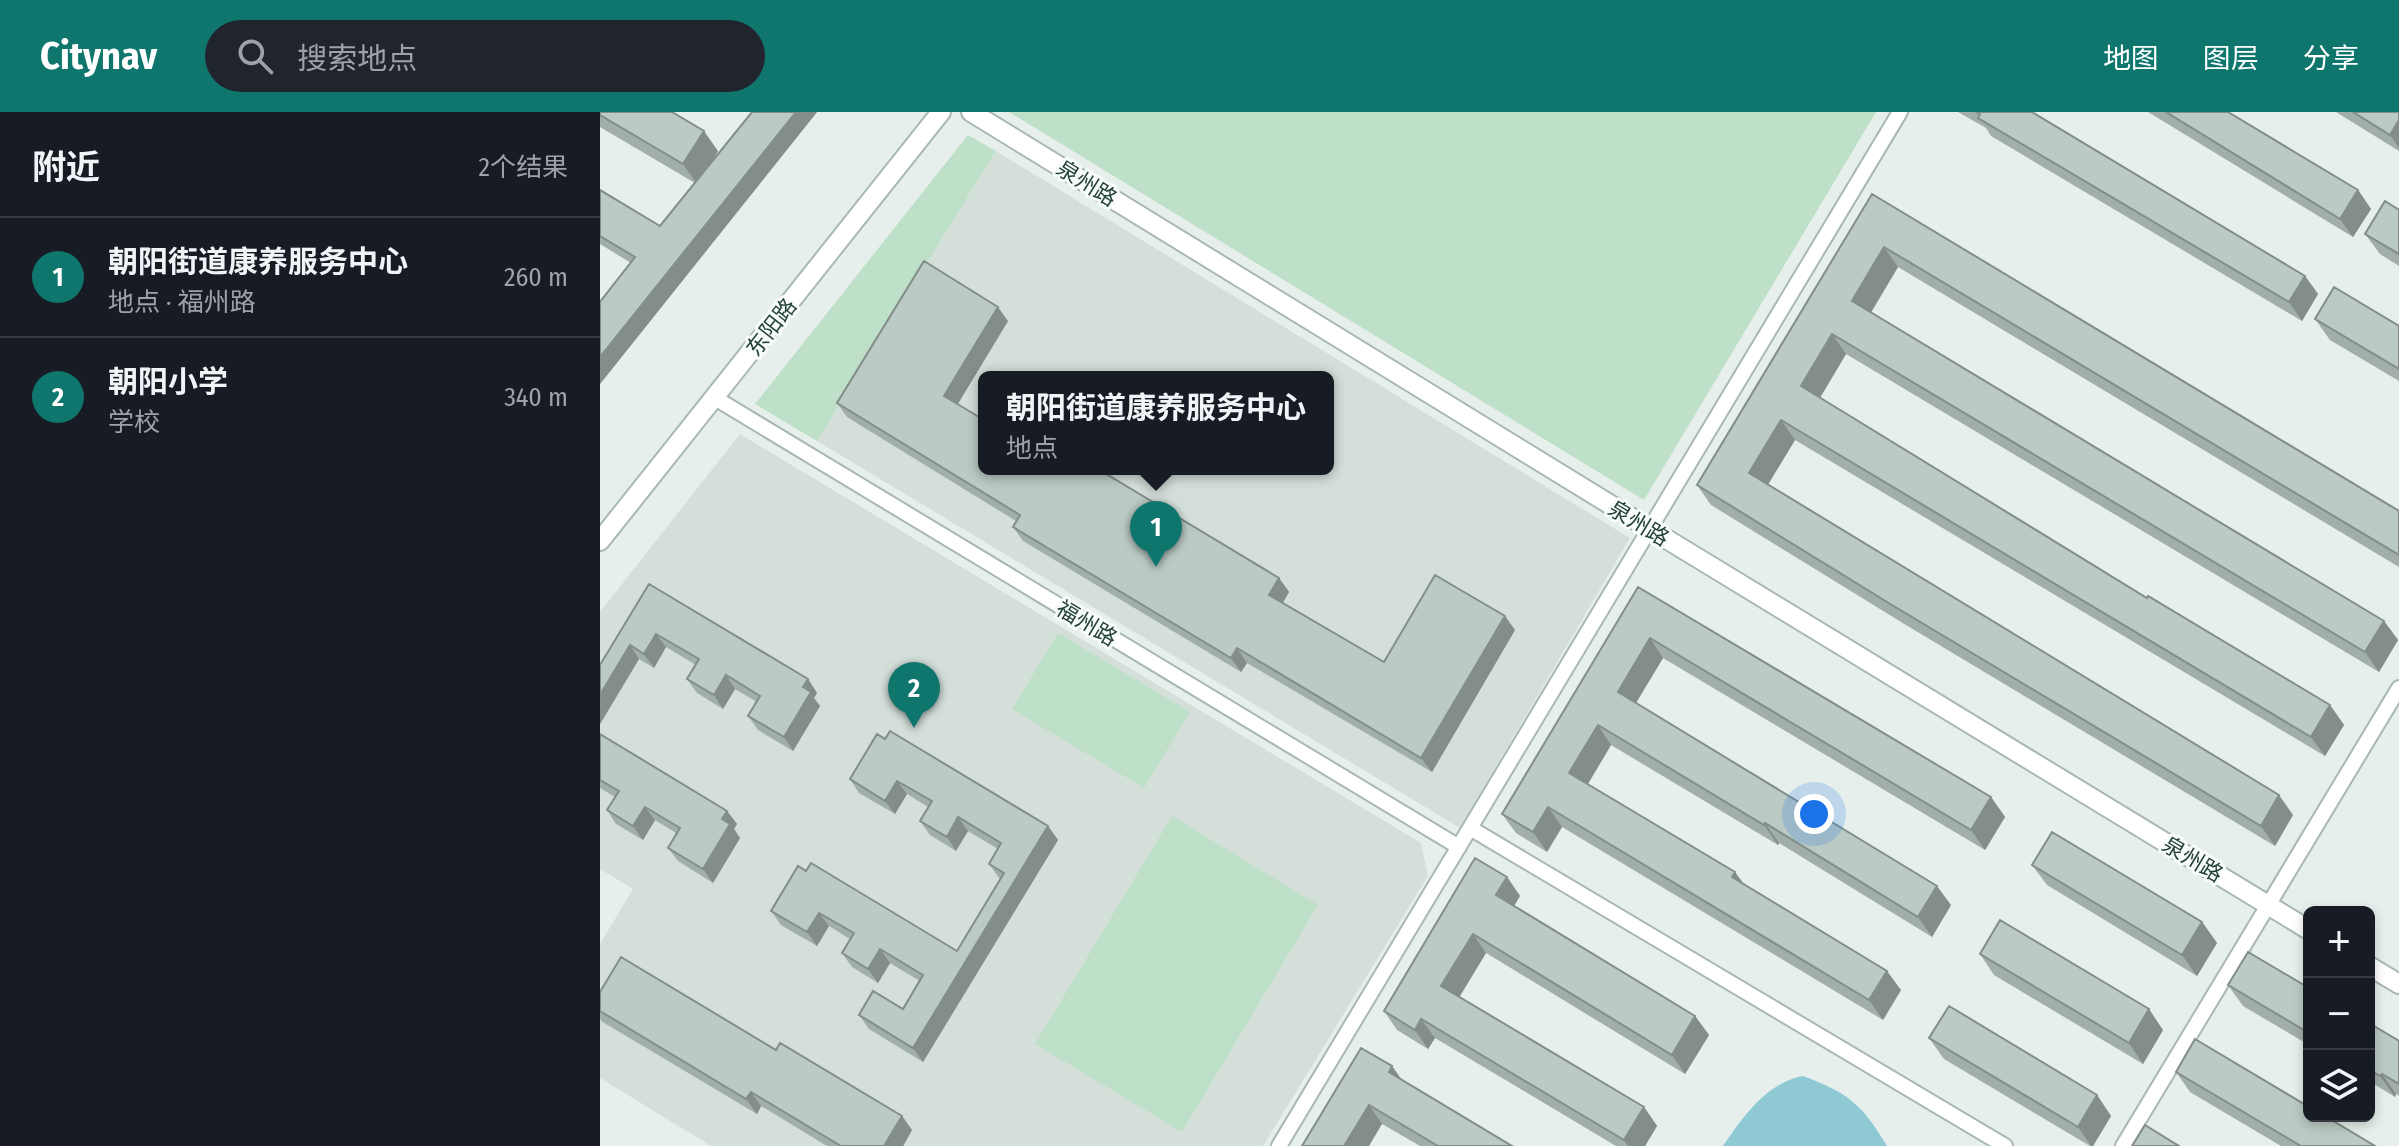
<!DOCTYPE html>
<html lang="zh">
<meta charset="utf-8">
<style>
body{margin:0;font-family:"Fira Sans Condensed","Noto Sans SC",sans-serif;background:#20242c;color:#f1f3f6}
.controls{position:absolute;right:24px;bottom:24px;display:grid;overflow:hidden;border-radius:12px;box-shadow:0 4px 12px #0003}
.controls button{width:72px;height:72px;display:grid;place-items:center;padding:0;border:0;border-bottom:2px solid #363941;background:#171b24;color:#f1f3f6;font:40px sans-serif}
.you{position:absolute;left:1214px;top:702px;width:28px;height:28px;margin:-20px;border:6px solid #fff;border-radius:50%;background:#1a73e8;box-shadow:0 0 0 12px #1a73e833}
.badge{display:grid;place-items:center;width:52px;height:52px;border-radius:50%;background:#0f766e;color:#fff;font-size:26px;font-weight:700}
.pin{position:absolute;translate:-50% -66px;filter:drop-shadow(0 2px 4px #0008)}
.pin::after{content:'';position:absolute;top:42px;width:28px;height:24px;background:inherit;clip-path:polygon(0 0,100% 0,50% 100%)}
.popup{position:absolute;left:378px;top:259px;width:356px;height:104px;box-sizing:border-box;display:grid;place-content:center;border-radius:12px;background:#171b24;filter:drop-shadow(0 2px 6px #0005);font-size:26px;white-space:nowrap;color:#9ea1a6}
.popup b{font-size:30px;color:#f1f3f6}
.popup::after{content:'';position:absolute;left:50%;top:100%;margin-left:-16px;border:16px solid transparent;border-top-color:#171b24}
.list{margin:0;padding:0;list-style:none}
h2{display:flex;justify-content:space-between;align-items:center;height:104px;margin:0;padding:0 32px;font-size:34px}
h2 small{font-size:26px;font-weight:400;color:#9ea1a6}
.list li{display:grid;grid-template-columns:52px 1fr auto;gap:24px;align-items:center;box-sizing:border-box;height:120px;padding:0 32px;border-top:2px solid #363941}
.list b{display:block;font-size:30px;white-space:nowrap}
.list p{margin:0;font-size:26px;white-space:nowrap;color:#9ea1a6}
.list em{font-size:26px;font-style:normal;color:#9ea1a6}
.icon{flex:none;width:44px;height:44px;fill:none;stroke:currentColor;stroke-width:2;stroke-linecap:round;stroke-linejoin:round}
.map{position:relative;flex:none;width:1799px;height:1034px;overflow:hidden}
header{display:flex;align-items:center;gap:48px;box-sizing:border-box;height:112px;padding:0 40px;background:#0f766e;color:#fff}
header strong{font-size:38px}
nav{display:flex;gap:44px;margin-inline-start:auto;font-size:28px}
.search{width:560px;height:72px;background:#20242c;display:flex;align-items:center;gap:20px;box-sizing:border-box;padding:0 28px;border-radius:44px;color:#9ea1a6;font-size:30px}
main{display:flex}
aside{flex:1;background:#171b24}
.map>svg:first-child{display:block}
</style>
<header>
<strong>Citynav</strong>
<div class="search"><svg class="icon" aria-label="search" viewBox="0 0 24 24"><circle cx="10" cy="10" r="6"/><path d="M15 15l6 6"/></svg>搜索地点</div>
<nav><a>地图</a><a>图层</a><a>分享</a></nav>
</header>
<main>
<aside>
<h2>附近<small>2个结果</small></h2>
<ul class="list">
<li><span class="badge">1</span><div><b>朝阳街道康养服务中心</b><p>地点 · 福州路</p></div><em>260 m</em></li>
<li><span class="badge">2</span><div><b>朝阳小学</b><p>学校</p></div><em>340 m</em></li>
</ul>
</aside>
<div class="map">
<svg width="1799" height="1034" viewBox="0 0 1799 1034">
<rect width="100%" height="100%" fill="#e6efeb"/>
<!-- built -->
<path fill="#d4dfda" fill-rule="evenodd" d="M396 39 1030 426 860 716 217 329ZM384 265H728V357H384Z
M140 322 821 731 828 764 663 1034H111L0 966V832L33 777 0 757V500Z"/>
<!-- green -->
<path fill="#bfe0c8" d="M409 0H1276L1044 388Z
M368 23 396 39 217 329 155 292Z
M458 521 590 600 544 676 412 597Z
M572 704 718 793 582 1020 435 932Z"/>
<!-- water -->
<path fill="#8ec9d4" d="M1203 964C1247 980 1263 993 1287 1034H1123C1143 1005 1166 971 1203 964Z"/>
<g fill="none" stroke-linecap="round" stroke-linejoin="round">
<defs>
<path id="minor" d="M115 286 859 735
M870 716 1405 1034
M679 1034 1300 0
M1523 1034 1799 576"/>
<path id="tertiary" d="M371 0 1050 417 1709 818
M0 429 341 0
M1769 854 1799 872"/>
</defs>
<!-- minor casing -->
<use href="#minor" stroke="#a8b8b2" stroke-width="18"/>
<!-- tertiary casing -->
<use href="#tertiary" stroke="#a8b8b2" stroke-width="22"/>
<!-- minor -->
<use href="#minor" stroke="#fff" stroke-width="14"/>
<!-- tertiary -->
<use href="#tertiary" stroke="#fff" stroke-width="18"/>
</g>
<!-- wall -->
<path fill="#a1aea9" d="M0 0 118 39 111 50 217 0 0 272V190L31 151 0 132V78L60 114 95 71 0 15Z
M1358 0H1432L1705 164 1718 182 1702 209 1391 24 1386 16Z
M1548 0H1628L1758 78 1771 97 1753 125Z
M1736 0H1799V39Z
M1272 82 1799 399V455L1298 155 1271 200 1784 509 1798 528 1779 560 1246 242 1220 286 1547 486 1730 593 1744 613 1725 644 1195 328 1168 372 1693 703 1675 734 1306 513 1111 393 1097 373Z
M1799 98V154L1780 142 1765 122Z
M1715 207 1799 214V269L1730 228Z
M408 209 358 292 384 357 679 466 689 480 683 491 784 550 915 518 832 660 647 551 641 560 423 429 413 415 416 409 247 305 237 291Z
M49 472 208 567 217 581 214 586 220 594 193 639 158 618 148 604 157 590 135 577 123 597 97 581 87 567 96 553 66 535 54 556 39 547 0 612V553Z
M1038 475 1391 685 1405 705 1385 738 1063 546 1036 591 1351 793 1332 825 1179 731 1178 733 1011 633 988 672 1144 773 1301 878 1283 908 962 715 947 740 916 721 902 702Z
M0 622 127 699 137 712 134 717 140 726 113 771 78 749 68 736 76 721 55 708 43 728 16 712 7 698 15 685 0 676Z
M277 622 448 714 458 728 323 950 269 917 259 903 303 897 320 869 290 851 278 871 252 855 242 841 250 827 229 814 217 834 181 813 171 799 198 754 357 839 400 767 389 752 398 737 368 719 356 739 330 723 320 709 328 695 307 682 295 702 259 681 250 667Z
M1432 753 1602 810 1617 831 1597 864 1447 773Z
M907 765 920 784 914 794 1095 904 1109 923 1085 962 886 841 859 885 1044 995 1057 1014 1045 1034H1016L835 926 828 937 797 918 784 899Z
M1380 842 1563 918 1543 952 1394 863Z
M1628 873 1709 876V933L1643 894Z
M0 880 302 1004 312 1018 303 1034H227L161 994 157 1002 1 909 0 906Z
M1769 911 1799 929V984L1796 982 1795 985 1769 969Z
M1329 926 1497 983 1511 1004 1493 1034H1490L1344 947Z
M792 954 802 968 912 1034H820L782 1012 702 1034Z
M1576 960 1775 1034H1681L1590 980Z"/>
<!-- shaded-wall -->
<path fill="#838d89" d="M196 0H217L0 272V245Z
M1799 8V36L1790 23Z
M104 19 118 39 98 73 83 52Z
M1758 78 1771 97 1753 125 1740 107Z
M1284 135 1298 155 1266 209 1252 189Z
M1705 164 1718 182 1702 209 1689 190Z
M398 195 408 209 354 298 344 284Z
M1232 222 1246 242 1215 294 1201 274Z
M1181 308 1195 328 1163 381 1149 361Z
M679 466 689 480 679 497 669 483Z
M905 504 915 518 832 660 821 646Z
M1784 509 1798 528 1779 560 1765 540Z
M56 522 66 535 54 556 44 542Z
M1050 526 1063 546 1031 599 1018 580Z
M30 533 39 547 0 612V583Z
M637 536 647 551 641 560 631 546Z
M126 563 135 577 123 597 114 583Z
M208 567 217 581 214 586 220 594 193 639 184 625 203 575Z
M1730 593 1744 613 1725 644 1711 625Z
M998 613 1011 633 983 680 969 661Z
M297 669 307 682 295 702 285 689Z
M1679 683 1693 703 1675 734 1661 714Z
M1391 685 1405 705 1385 738 1371 718Z
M45 695 55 708 43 728 33 714Z
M948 695 962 715 947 740 933 720Z
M127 699 137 712 134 717 140 726 113 771 103 757 122 707Z
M358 705 368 719 356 739 347 725Z
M1165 711 1179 731 1178 733 1164 713Z
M448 714 458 728 323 950 313 936Z
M1135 760 1149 779 1132 765Z
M907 765 920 784 909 802 896 783Z
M1337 774 1351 793 1332 825 1318 805Z
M219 801 229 814 217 834 207 820Z
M1602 810 1617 831 1597 864 1582 843Z
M873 822 886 841 854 894 841 874Z
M280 837 290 851 278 871 268 857Z
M1287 859 1301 878 1283 908 1269 888Z
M1549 897 1563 918 1543 952 1529 931Z
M1095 904 1109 923 1085 962 1072 943Z
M821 907 835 926 828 937 815 918Z
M792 954 805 973 789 960Z
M1782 962 1796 982 1795 985 1780 964Z
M151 980 161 994 157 1002 146 987Z
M1497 983 1511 1004 1493 1034H1491L1478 1015Z
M769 993 782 1012 769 1034H744Z
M1044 995 1057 1014 1045 1034H1028L1024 1028Z
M302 1004 312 1018 303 1034H284Z"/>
<!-- building -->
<path fill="#bbcac4" stroke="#838d89" stroke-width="2" d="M0 0H72L104 19 83 52 0 3Z
M152 0H196L0 245V190L35 145 0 124V78L60 114Z
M1376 0H1432L1705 164 1689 190 1378 6 1380 2Z
M1566 0H1628L1758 78 1740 107Z
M1753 0H1799V8L1790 23Z
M1272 82 1799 399V443L1284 135 1252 189 1784 509 1765 540 1232 222 1201 274 1547 486 1548 484 1730 593 1711 625 1181 308 1149 361 1679 683 1661 714 1292 493 1097 373Z
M1785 89 1799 98V142L1765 122Z
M324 149 398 195 344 284 384 308V357H498L679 466 669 483 784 550 835 463 905 504 821 646 637 536 631 546 413 415 420 403 237 291Z
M1734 175 1799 214V257L1715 207Z
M49 472 208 567 203 575 211 580 184 625 148 604 160 584 126 563 114 583 87 567 99 547 56 522 44 542 30 533 0 583V553Z
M1038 475 1391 685 1371 718 1050 526 1018 580 1337 774 1318 805 1165 711 1164 713 998 613 969 661 1135 760 1132 765 1287 859 1269 888 948 695 933 720 902 702Z
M290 619 448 714 313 936 259 903 273 879 303 897 323 863 280 837 268 857 242 841 254 821 219 801 207 820 171 799 198 754 206 759 211 751 357 839 404 761 389 752 401 731 358 705 347 725 320 709 332 689 297 669 285 689 250 667 277 622 285 627Z
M0 622 127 699 122 707 130 712 103 757 68 736 80 716 45 695 33 714 7 698 19 679 0 668Z
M1452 720 1602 810 1582 843 1432 753Z
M875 746 907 765 896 783 1095 904 1072 943 873 822 841 874 1044 995 1024 1028 821 907 815 918 784 899Z
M1400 808 1549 897 1529 931 1380 842Z
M1648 840 1709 876V921L1628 873Z
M21 845 176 938 180 931 302 1004 284 1034H241L151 980 146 987 0 899V880Z
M1349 894 1497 983 1478 1015 1329 926Z
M1769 911 1799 929V972L1782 962 1780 964 1769 957Z
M1595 927 1709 995V1004H1725L1775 1034H1701L1576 960Z
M761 936 792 954 789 960 912 1034H838L769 993 744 1034H702Z
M1545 1013 1579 1034H1532Z"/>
<g text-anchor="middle" stroke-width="6" stroke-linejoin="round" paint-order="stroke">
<!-- street labels -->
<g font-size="22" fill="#24423a" stroke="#f7fbf9">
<text transform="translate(487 71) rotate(32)" y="8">泉州路</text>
<text transform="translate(171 215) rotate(-52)" y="8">东阳路</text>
<text transform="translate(1039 411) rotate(31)" y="8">泉州路</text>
<text transform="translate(487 511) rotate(31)" y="8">福州路</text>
<text transform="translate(1593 747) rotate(31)" y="8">泉州路</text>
</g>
</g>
</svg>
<div class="controls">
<button>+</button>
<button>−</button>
<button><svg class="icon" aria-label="layers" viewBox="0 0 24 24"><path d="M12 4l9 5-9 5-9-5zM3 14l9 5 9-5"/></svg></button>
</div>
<div class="you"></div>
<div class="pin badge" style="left:556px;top:455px">1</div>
<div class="popup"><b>朝阳街道康养服务中心</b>地点</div>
<div class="pin badge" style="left:314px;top:616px">2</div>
</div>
</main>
